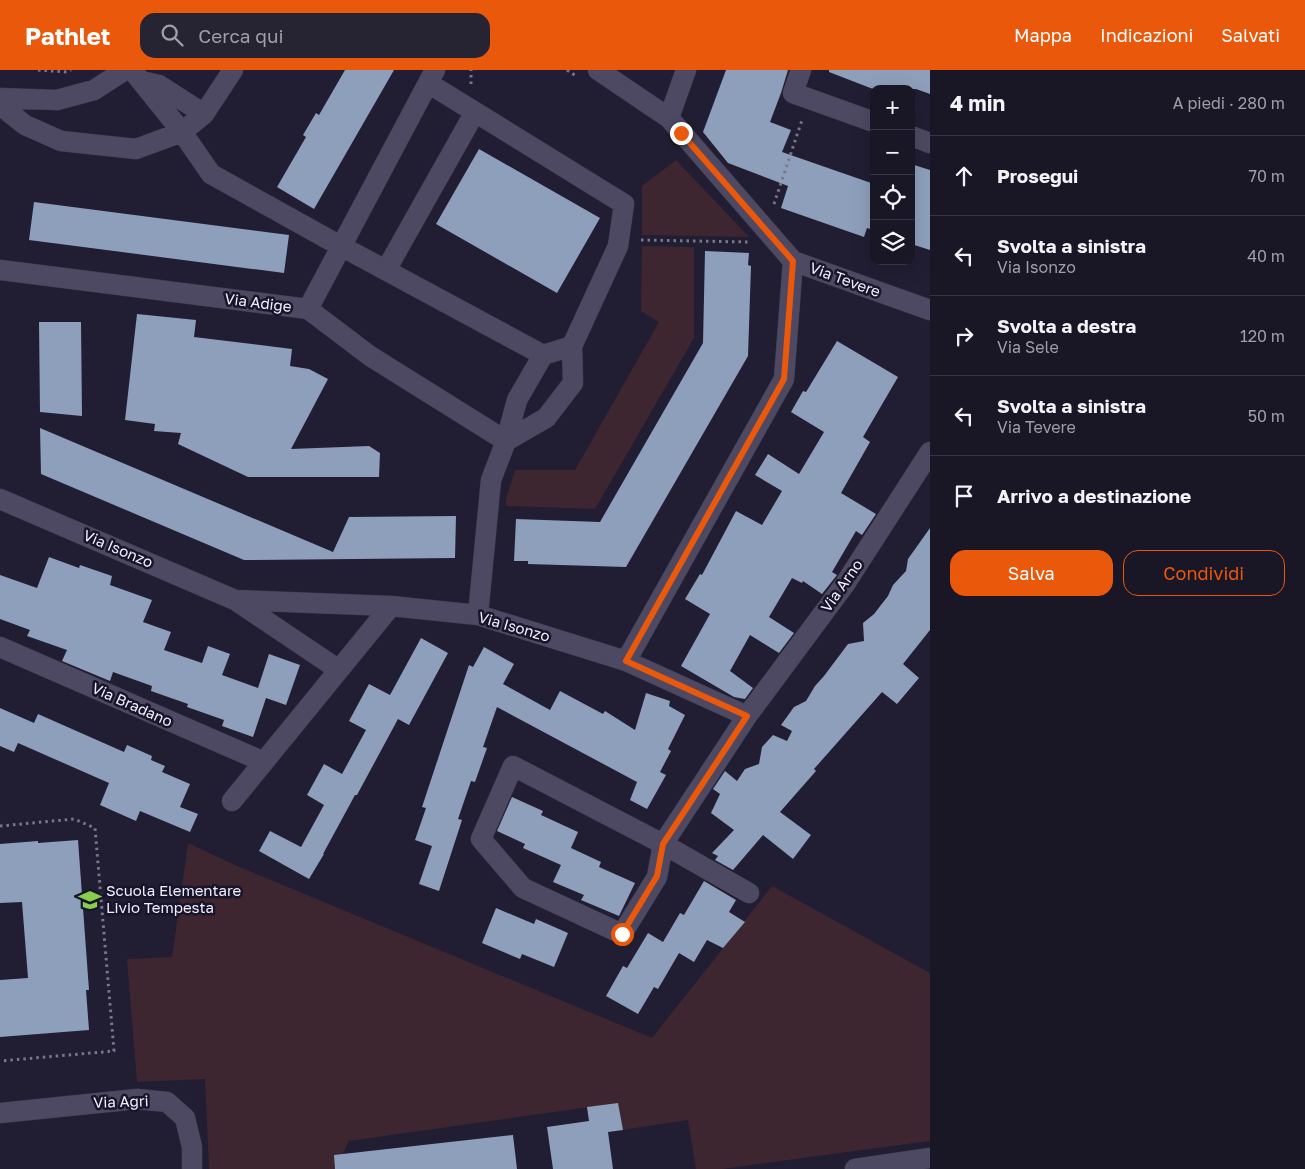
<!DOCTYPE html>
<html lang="it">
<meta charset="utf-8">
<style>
body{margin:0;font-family:"Golos Text",sans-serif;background:#262332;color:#f1f3f6}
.controls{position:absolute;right:15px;top:15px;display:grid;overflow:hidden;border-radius:10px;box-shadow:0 5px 20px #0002}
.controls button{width:45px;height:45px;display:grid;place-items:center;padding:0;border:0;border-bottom:1px solid #373543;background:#191626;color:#f1f3f6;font:25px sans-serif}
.stop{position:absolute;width:15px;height:15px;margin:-11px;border:4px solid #ea580c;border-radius:50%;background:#fff}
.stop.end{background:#ea580c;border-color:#fff;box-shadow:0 1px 5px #0008}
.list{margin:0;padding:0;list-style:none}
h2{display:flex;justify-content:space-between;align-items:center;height:65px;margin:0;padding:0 20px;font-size:21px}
h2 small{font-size:16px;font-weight:400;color:#9f9fa7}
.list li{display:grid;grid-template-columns:32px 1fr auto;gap:15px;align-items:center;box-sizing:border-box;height:80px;padding:0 20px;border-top:1px solid #373543}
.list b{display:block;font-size:19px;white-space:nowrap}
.list p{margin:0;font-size:16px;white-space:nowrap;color:#9f9fa7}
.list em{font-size:16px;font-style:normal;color:#9f9fa7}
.actions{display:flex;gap:10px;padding:15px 20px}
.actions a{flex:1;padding:11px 0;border:1px solid #ea580c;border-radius:15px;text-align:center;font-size:18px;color:#ea580c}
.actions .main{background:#ea580c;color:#fff}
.icon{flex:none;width:28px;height:28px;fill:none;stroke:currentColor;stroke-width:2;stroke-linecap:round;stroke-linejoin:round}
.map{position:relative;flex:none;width:930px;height:1099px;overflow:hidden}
header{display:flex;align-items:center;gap:30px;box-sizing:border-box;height:70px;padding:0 25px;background:#ea580c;color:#fff}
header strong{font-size:24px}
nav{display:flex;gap:28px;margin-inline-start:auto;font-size:18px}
.search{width:350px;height:45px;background:#262332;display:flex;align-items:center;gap:12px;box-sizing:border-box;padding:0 18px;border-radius:15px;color:#9f9fa7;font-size:19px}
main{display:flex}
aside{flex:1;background:#191626}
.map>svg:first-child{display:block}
</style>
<header>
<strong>Pathlet</strong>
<div class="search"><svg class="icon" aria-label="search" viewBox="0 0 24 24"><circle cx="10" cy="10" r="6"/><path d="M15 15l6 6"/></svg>Cerca qui</div>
<nav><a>Mappa</a><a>Indicazioni</a><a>Salvati</a></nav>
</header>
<main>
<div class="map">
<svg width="930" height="1099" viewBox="0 0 930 1099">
<rect width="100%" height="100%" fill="#211d33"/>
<!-- green -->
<path fill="#3d262f" d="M676 90 749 167 642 165V116Z
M642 176 694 177V268L595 439 506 436V429L515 400H575L659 252 641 241Z
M188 773 237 796 652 968 772 816 930 903V1071L722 1099H696L688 1050 623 1060 618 1033 349 1071 336 1099H209L205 1009 137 1012 127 889 172 887Z"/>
<!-- building -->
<path fill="#8e9fbb" d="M345 0H394L314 139 277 117 306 67 303 65 316 43 319 45Z
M726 0H788L781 23 770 52 791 60 782 82 874 114V160L867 158 864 167 781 138 788 116 728 93 703 62Z
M829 0H930V24L916 19H873L829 2Z
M479 79 600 148 557 223 436 154Z
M911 94 930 100V180L911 174Z
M34 132 289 165 284 203 29 170Z
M705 181 749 183 748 195 751 196 748 286 626 497 528 494V491H514L516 449 600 452 703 273Z
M137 244 196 250 194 267 292 279 290 296 309 299 328 309 291 379 369 376 380 383 379 407H248L178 374 181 363 154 361 155 354 125 350Z
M39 252H81L82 346 40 342Z
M837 271 898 307 863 367 870 372 841 423 876 444 862 465 856 461 832 502 837 505 822 524 803 511 802 513 792 508 769 547 794 563 779 583 750 565 730 601 753 618 745 629 734 627 681 596 710 544 685 529 700 504 702 505 736 441 762 455 782 421 755 405 768 384 799 404 824 362 791 342 803 321 806 322Z
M40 358 333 482 349 447 456 446 455 488 244 490 41 404Z
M930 458V560L903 594 919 608 897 634 882 622 814 699 816 701 780 742 811 765 793 789 763 765 733 800 715 790 718 786 712 783 734 760 711 743 720 724 713 719 725 701 737 711 745 699 759 694 762 677 773 665 787 671 792 661 781 655 794 637 806 631 815 616 824 606 848 574 864 571 863 553 874 544 888 526 893 515 906 501 908 489Z
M49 487 79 498 80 495 112 506 110 515 152 530 143 552 171 562 164 580 202 593 208 576 230 584 222 605 258 618 269 584 300 595 286 635 266 628 253 667 222 656 224 650 187 637 188 634 151 621 152 616 113 602 110 611 62 591 67 580 27 566 30 560 0 549V505L37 518Z
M421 568 448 583 409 655 398 649 357 725H355L323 784H324L309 809 259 781 270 761 301 777 324 735 307 725 324 694 342 704 366 660 349 651 369 614 390 625Z
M484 577 514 594 503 614 550 640 560 621 603 644 605 641 635 660 646 623 670 631 669 636 685 645 668 679 671 681 660 702 666 705 647 739 630 730 637 712 497 637 483 677 487 678 475 712 471 711 458 749 462 750 439 821 419 814 432 776 415 770 426 738 422 737 469 595 473 597Z
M0 638 34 653 38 644 124 682 127 675 152 686 151 690 165 696 162 702 190 714 180 737 198 744 190 762 140 741 136 751 100 735 109 713 18 673 14 682 0 676Z
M512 727 543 741 541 745 578 762 571 778 601 792 599 797 635 813 619 846 581 830 584 825 553 812 561 795 523 778 525 774 497 761Z
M78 770 89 920H86L89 960 0 967V910L28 908 22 832 0 833V774L38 771V773Z
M704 811 736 830 729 842 745 852 723 878 707 870 694 892 679 883 658 919 654 917 638 944 606 926 623 896 627 898 648 863 663 872 680 843 684 845Z
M496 838 534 854 536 849 568 863 554 897 522 884 520 889 482 873Z
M618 1033 623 1060 608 1062 613 1099H553L547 1057 589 1051 587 1037Z
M513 1065 517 1099H335L334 1085Z"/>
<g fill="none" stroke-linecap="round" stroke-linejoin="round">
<defs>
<path id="minor" d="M132 0 182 62 211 104 326 168 543 285
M598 0 669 48 793 191 930 240
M801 0 793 23 874 52
M141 11 159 15 204 44
M428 13 624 134 618 176 572 276 543 285 517 330 506 371 491 410 478 545
M0 28 57 30 94 20 125 0
M0 35 25 55 61 71 136 79 182 62 204 44 233 0
M669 48 686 0
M911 66 930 73
M0 200 308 239 435 0
M386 200 475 42
M308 239 370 286 506 371
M506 371 546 348 573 313 572 276
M0 429 235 530 391 536 478 545 626 591 747 646
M235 530 339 600
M0 577 264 692
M626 591 784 309 793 191
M232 731 391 536
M749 823 663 774 657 807 622 864 523 818 481 769 513 696 663 774 747 646 845 514 930 382
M0 1043 137 1029 167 1032 185 1048 192 1077V1099
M855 1099 930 1088"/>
</defs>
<!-- minor casing -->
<use href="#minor" stroke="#3d3a4c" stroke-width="21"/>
<!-- path -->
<path stroke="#7a778a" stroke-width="3" stroke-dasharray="2.5 4" stroke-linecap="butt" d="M38 0 67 2 71 0
M567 0 576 6
M471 14V0
M774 134 802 50
M641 170 748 172
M0 756 74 749 95 758 114 981 0 991"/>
<!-- minor -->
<use href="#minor" stroke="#4d4962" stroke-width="20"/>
</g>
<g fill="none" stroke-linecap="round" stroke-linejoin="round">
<!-- route -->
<path stroke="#ea580c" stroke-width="6" d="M622 864 657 806 663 774 747 646 626 591 784 309 793 191 681 63"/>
</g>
<!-- icons -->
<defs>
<symbol id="school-bare" viewBox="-9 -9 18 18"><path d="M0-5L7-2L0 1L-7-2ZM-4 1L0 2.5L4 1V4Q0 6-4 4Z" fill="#86cf4c" stroke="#181429" stroke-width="2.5" paint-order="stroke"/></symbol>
</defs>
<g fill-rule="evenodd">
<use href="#school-bare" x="74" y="814" width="32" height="32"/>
</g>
<g text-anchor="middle" stroke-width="5" stroke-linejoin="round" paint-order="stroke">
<!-- street labels -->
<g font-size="15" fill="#f0eefe" stroke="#181429">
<text transform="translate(845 210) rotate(20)" y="5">Via Tevere</text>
<text transform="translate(258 233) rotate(7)" y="5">Via Adige</text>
<text transform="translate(118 479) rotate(23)" y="5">Via Isonzo</text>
<text transform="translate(842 516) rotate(-55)" y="5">Via Arno</text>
<text transform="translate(514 557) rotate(16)" y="5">Via Isonzo</text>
<text transform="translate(132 635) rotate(24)" y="5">Via Bradano</text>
<text transform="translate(121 1032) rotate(-2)" y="5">Via Agri</text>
</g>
<!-- poi labels -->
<g font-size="15" fill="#f0eefe" stroke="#181429" text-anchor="start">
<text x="106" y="826">Scuola Elementare<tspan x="106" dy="17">Livio Tempesta</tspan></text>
</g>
</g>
</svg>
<div class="controls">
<button>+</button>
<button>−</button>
<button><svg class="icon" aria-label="locate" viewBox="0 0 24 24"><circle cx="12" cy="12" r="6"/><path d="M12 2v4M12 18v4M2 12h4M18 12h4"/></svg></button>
<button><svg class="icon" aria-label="layers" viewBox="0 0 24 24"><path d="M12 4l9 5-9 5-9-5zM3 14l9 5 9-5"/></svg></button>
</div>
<div class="stop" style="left:622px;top:864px"></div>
<div class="stop end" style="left:681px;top:63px"></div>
</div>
<aside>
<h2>4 min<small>A piedi · 280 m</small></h2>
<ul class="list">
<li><svg class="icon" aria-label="ahead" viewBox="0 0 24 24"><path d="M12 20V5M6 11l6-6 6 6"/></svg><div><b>Prosegui</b></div><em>70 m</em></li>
<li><svg class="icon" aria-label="left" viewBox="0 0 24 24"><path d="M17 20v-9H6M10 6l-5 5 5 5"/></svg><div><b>Svolta a sinistra</b><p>Via Isonzo</p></div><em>40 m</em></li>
<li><svg class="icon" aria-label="right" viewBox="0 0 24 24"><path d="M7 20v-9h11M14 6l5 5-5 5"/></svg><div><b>Svolta a destra</b><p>Via Sele</p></div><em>120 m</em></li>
<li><svg class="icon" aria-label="left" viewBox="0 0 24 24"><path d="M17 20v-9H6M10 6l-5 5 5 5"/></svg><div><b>Svolta a sinistra</b><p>Via Tevere</p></div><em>50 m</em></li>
<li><svg class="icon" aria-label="arrive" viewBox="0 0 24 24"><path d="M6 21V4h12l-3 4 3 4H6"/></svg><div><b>Arrivo a destinazione</b></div></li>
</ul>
<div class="actions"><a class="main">Salva</a><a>Condividi</a></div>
</aside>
</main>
